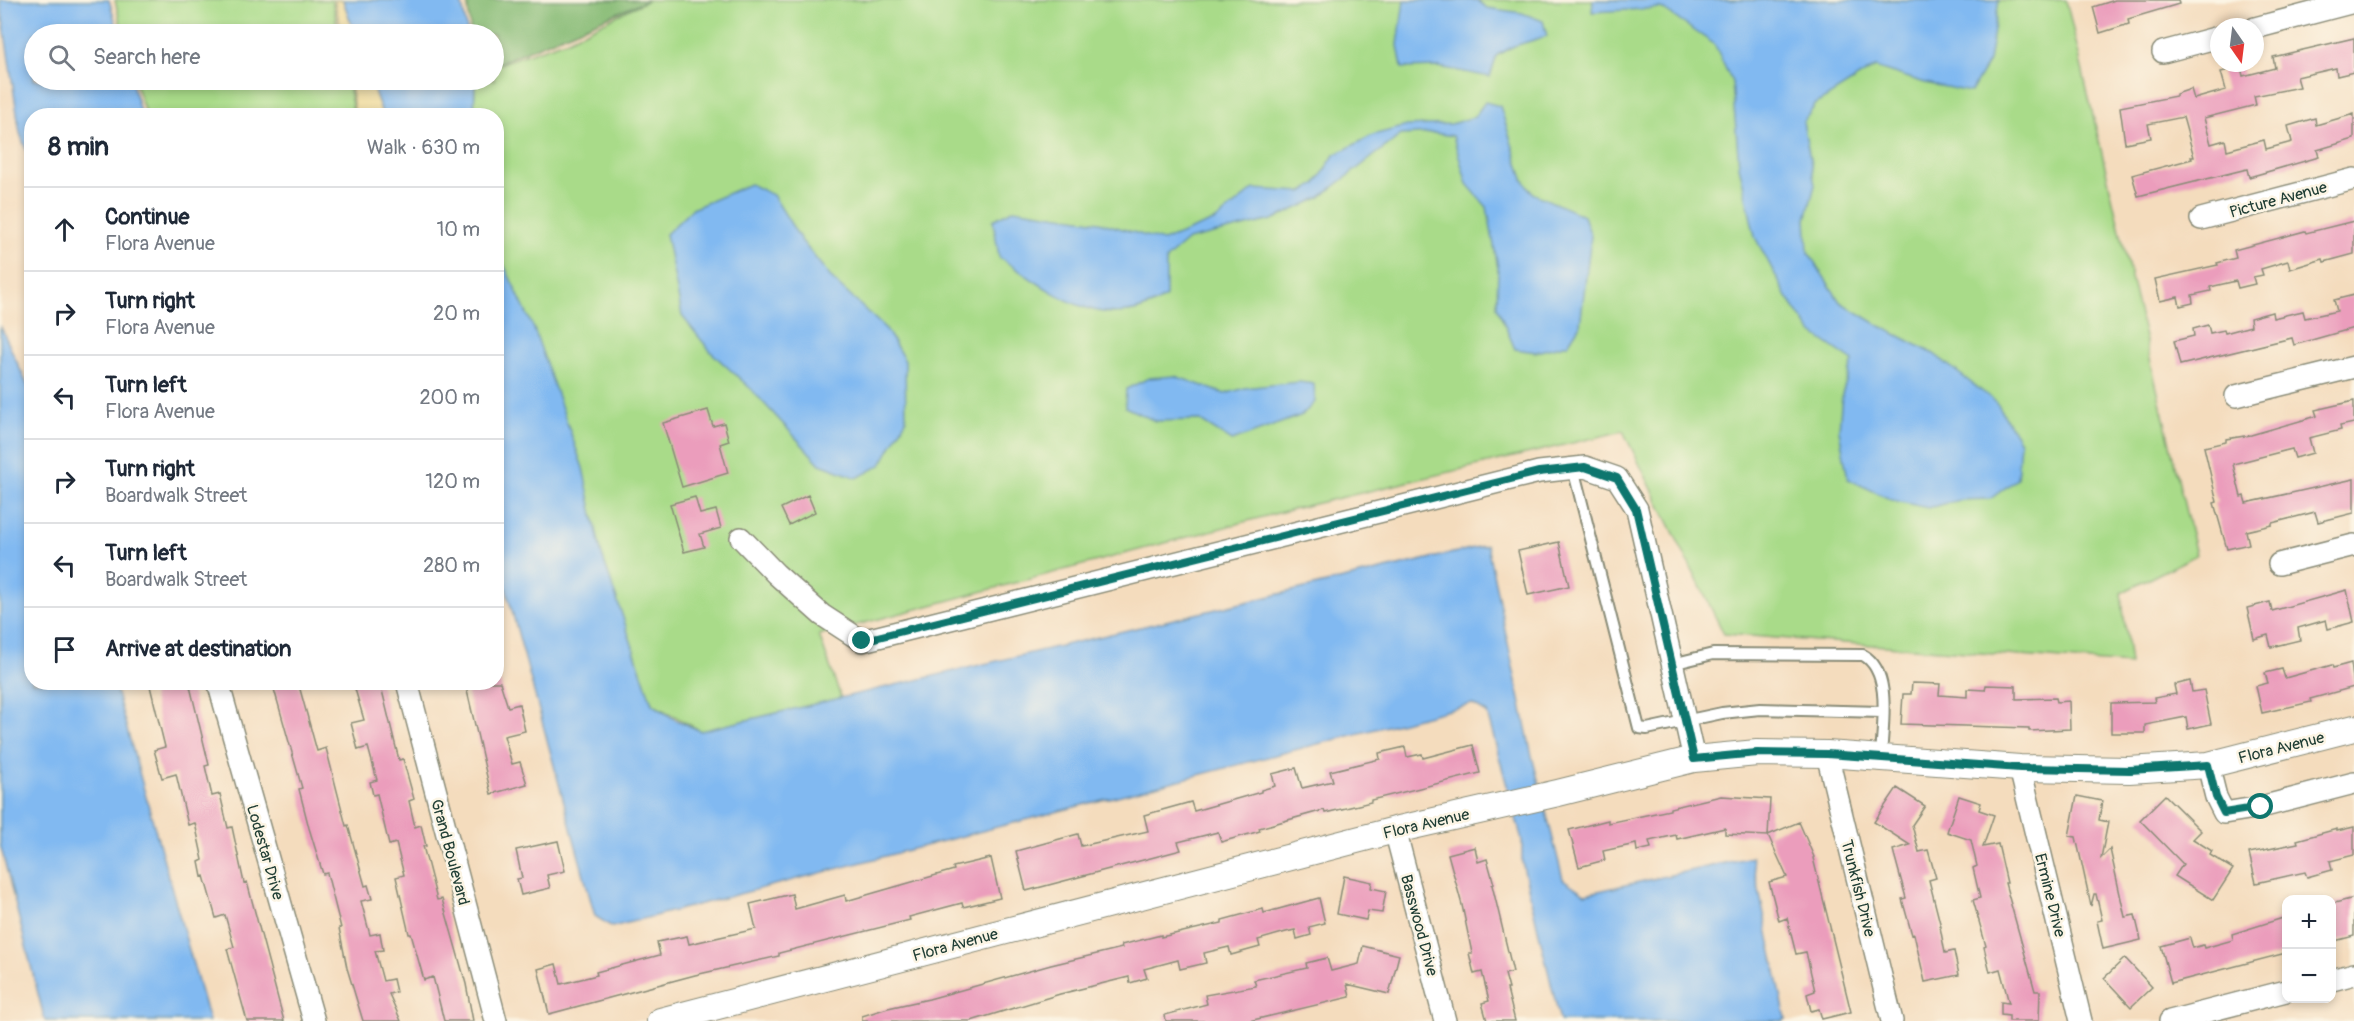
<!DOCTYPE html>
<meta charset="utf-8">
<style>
body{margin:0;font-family:Pangolin,sans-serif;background:#f6f6f7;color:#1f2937}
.controls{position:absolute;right:18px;bottom:18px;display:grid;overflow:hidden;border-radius:12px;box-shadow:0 3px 9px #0003}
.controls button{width:54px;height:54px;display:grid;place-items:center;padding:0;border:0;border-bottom:2px solid #e0e1e3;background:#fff;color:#1f2937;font:30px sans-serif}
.compass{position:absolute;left:2210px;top:18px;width:54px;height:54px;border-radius:50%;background:#fff;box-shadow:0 3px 9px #0003;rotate:166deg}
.stop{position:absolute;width:18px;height:18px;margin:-14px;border:4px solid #0f766e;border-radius:50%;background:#fff}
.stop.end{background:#0f766e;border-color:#fff;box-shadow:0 2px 6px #0008}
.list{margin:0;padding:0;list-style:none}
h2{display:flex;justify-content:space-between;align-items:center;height:78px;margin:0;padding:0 24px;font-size:26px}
h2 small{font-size:20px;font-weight:400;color:#747a83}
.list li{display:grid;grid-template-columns:39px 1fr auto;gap:18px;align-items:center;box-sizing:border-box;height:84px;padding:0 24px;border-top:2px solid #e0e1e3}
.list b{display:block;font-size:22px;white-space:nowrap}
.list p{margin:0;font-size:20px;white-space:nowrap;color:#747a83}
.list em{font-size:20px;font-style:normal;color:#747a83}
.icon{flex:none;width:33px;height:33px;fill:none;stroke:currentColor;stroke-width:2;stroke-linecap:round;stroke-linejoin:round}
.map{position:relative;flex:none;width:2354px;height:1021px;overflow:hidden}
.search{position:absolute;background:#fff;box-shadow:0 3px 9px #0003;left:24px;top:24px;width:480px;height:66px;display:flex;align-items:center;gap:15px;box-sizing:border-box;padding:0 21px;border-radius:33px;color:#747a83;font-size:22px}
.panel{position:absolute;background:#fff;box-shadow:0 3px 9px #0003;left:24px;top:108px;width:480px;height:582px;border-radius:24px}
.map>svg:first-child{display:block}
</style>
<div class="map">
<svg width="2354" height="1021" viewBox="0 0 2354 1021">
<rect width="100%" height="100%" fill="#fcf5e5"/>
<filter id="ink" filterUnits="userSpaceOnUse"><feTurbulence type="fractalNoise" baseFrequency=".0167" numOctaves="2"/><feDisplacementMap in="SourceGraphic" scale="12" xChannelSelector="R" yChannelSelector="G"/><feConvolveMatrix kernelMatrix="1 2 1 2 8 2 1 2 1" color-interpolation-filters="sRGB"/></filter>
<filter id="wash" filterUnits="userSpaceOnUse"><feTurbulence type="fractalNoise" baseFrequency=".008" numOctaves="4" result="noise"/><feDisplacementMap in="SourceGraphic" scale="24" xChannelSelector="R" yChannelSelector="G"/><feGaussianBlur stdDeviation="1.35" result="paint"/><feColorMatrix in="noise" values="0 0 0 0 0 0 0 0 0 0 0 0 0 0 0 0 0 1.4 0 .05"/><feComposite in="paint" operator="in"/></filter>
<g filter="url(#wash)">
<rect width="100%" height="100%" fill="#f4dcbd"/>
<!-- green -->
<path fill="#a9db89" stroke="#648c5e" stroke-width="1.5" d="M115 0H332L339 34H123Z
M648 0H2066L2196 555 2121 593 2130 664 1724 634 1623 431 1293 509 819 635 841 698 701 731 652 704 503 263 497 259 496 116H474L475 80H494V66L568 40Z
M134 80H347L354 115H146Z"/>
<!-- forest -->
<path fill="#86bb75" stroke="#527c54" stroke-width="1.5" d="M467 0H648L494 65V34H471Z"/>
<!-- sand -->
<path fill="#eeda9e" stroke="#868c69" stroke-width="1.5" d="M334 0H343L355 34H342Z
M349 80H370L383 115H355Z"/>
<!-- water -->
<path fill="#81b9f1" stroke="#507b92" stroke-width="1.5" d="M0 0H109L119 34H34V80H131L141 115 32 116 31 164 20 133Z
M343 0H461L468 34H355Z
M1404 0H1477L1487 8 1522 13 1543 21 1547 36 1514 46 1497 55 1490 77 1439 67 1402 68 1398 45Z
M1593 0H1999L1989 61 1971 92 1925 83 1875 67 1816 104 1803 122 1815 185 1806 219 1808 252 1840 302 1880 326 1934 354 1997 403 2020 442 2017 479 1990 499 1960 500 1928 508 1892 500 1848 479 1839 430 1842 394 1853 361 1811 332 1787 297 1755 237 1739 166 1732 82 1714 44 1661 8 1592 12Z
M370 80H475L474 115H383Z
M1485 102 1500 106 1523 179 1532 193 1584 216 1591 236 1580 325 1568 344 1536 352 1515 349 1497 307 1498 268 1487 207 1467 184 1453 136 1434 133 1401 135 1319 198 1272 220 1188 240 1166 259V297C1104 338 1050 291 999 257L993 220 1014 209 1099 222 1163 241 1216 220 1254 189 1302 192 1316 184 1334 155 1373 135 1407 126 1451 124 1474 117Z
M750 184 773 195 801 240 833 280 886 329 905 361 906 420 881 465 857 478 820 464 751 389 711 352 682 316 666 234 692 209Z
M496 259 503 263 534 329 583 468 601 552 652 704 676 720 701 731 1487 545 1532 756 1563 879 1585 894 1752 857 1786 1019 1782 1021H1560L1522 862V840L1487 713 1472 704 612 927 595 916 497 556Z
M0 325 31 393 32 682 114 683 209 1021H45L0 844Z
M1175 376 1225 394 1245 388 1299 382 1314 384 1315 402 1302 415 1232 441 1199 420 1155 421 1125 407 1126 389 1149 378Z"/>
<g id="blocks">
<!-- building -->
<path fill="#eb9dbc" d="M2115 0H2178L2179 4 2128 19 2129 24 2100 33 2093 7Z
M2354 38V72L2337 76 2336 68 2297 77 2300 87 2254 96 2256 105 2204 118 2211 144 2225 140 2227 150 2264 140 2266 149 2292 142 2288 126 2315 118 2316 125 2354 114V139L2317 150 2319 157 2249 177 2247 169 2138 196 2132 175 2192 159 2191 157H2194L2183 117 2148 124 2151 138 2125 143 2120 107 2176 96V94L2191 89 2194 99 2226 90 2221 72 2241 67 2243 76 2275 68 2273 57Z
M2354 221V254L2324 262 2323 259 2290 269 2288 261 2261 269 2263 275 2253 277 2255 284 2238 288 2236 281 2210 287 2211 291 2192 295 2193 303 2180 306 2178 297 2160 301 2155 279 2218 265 2217 263 2236 258 2234 250 2305 231 2306 233Z
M2354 295V328L2294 345 2292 338 2180 365 2174 341 2194 336 2193 329 2208 325 2210 333 2224 330 2225 333 2251 326 2250 318 2272 312 2273 318 2303 311 2305 318 2337 311 2334 300Z
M2354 401V423L2340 426 2341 430 2309 438 2313 453 2295 458 2292 449 2233 464 2241 497 2244 496 2246 503 2354 479V513L2318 522 2315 512 2272 523V525L2246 531 2249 544 2227 549 2214 503 2217 502 2204 447 2226 442V439L2251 435 2317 416 2315 410Z
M708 410 713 426 724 423 729 441 720 444 728 473 682 487 663 423Z
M808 495 815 512 789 525 781 508Z
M695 497 700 514 716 510 721 528 700 534 704 547 684 552 670 504Z
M1559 542 1569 586 1528 595 1518 551Z
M2347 590 2354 622 2328 629 2326 620 2298 628 2300 640 2271 647 2268 635 2254 639 2247 608 2270 602 2272 611Z
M2351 663 2354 687 2310 699 2311 702 2262 713 2256 686 2268 683 2265 673 2282 669 2285 678 2332 665 2333 668Z
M2190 681 2192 692 2204 690 2211 724 2188 729 2186 717 2145 725V733H2111V703L2155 702 2154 698 2176 694 2174 685Z
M149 682H189L209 765 205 766 212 796 220 794 228 828 232 827 244 883 247 882 284 1021H247L227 949 234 947 225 915 216 918 204 876 202 877 199 862 203 860 195 823 188 825 176 774 162 778 154 750 165 747Z
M272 682H298L317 751 326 748 346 826 348 825 365 886 368 885 372 899 361 901 370 935 380 933 383 950 375 951 383 981 393 979 396 992 389 994 401 1021H363L347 968 339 928H341L327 873 323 874 309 828 299 789 302 788Z
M353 682H380L399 760 403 759 414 799 409 801 415 827 421 825 426 846H423L437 900 442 899 466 984 473 1021H444L433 977 424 980 411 934H409L396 877 404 875 396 843 389 845 377 794 373 795 370 782 377 780 368 747 358 750 351 723 364 720Z
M465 682H500L508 707 519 704 525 731 504 736 512 764 520 762 527 784 491 794Z
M1912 683 1940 684 1939 695 1967 697V689L1985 690 1986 685 2016 686V699L2056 698 2057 702 2069 701 2070 729 2029 731V728L1901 724 1903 694H1911Z
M1473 745 1480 773 1371 800V802L1325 813 1324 810 1259 828 1260 831 1221 842 1218 832 1178 842 1181 850 1026 891 1016 851 1078 834 1081 846 1148 831 1144 815 1191 802 1194 811 1261 792V790L1275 786 1272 774 1296 768 1302 788 1333 781 1330 771 1380 759 1379 753 1405 747 1407 757 1422 754 1423 758Z
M1897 788 1925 806 1912 825 1919 852 1928 850 1936 878 1929 880 1941 927H1940L1945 953 1954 951 1959 975 1925 982 1914 934 1912 935 1902 899 1906 898 1893 850 1910 845 1874 822Z
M2165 795 2201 831 2193 839 2212 851 2210 855 2233 869 2213 900 2175 876 2183 864 2140 820Z
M1721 796 1770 799 1768 836 1725 834V828L1677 839 1676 835 1649 841 1651 848 1637 851 1636 844 1603 851 1605 860 1579 867 1569 830 1608 820V823L1670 810V808Z
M1959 796 1981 803 1979 810 1994 815 1983 847 1998 844 2007 883H2005L2035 991H2040L2039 1021H2009V1016L2001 1015V1002L2009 1003 2000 969 1990 972 1984 947 1986 946 1973 900 1980 898 1973 868 1977 866 1971 840 1947 832Z
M2077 796 2102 801 2099 820 2108 822 2101 858 2110 849 2125 917 2135 915 2141 940 2103 949 2097 921 2102 920 2096 894H2094L2091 906 2076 837 2069 836Z
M1799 822 1814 857 1813 858 1851 1012 1822 1019 1819 1009 1811 1011 1807 994 1815 991 1806 952 1796 954 1787 918 1779 921 1769 882 1787 877 1768 835Z
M2354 827V855L2330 861 2332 870 2307 877 2305 872 2256 883 2249 853 2298 843 2297 840 2337 829V831Z
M558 841 565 871 547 875 550 888 521 895 517 879 522 878 516 850Z
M1475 847 1478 862 1487 859 1494 884 1492 885 1513 972 1505 974 1509 989H1507L1515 1021H1487L1482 1003 1489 1001 1482 972 1474 974 1469 953H1472L1462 905 1448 854Z
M991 858 1000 898 963 907 962 903 909 917 910 920 779 953V956L695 975 549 1014 538 969 556 964 561 984 597 975 596 972 660 955 657 942 687 936 689 944 756 929 750 904 792 894 795 909 845 895 846 901 954 870 953 867Z
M1344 876 1372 882 1371 888 1386 891 1382 913 1368 911 1366 920 1337 914Z
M1319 898 1325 923 1309 927 1311 935 1297 939 1295 930 1286 932 1258 940 1260 947 1231 955 1229 947 1204 953 1206 963 1180 969 1178 960 1144 969 1147 978 1130 983 1129 977 1060 994 971 1021H862V1016L888 1008 929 999 1051 965 1122 948 1121 945 1161 935V937L1222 923V920L1263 909 1264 913Z
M2354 898V936L2331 942V904Z
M2286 917V953L2171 983 2161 946 2190 938 2193 948 2203 945 2204 948 2233 940 2232 934Z
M1363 946 1399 955 1389 994 1347 984 1350 997 1249 1021H1166L1165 1015 1207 1004 1205 995 1256 986 1254 980 1307 968 1306 963 1327 958 1331 971 1359 964Z
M2125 958 2152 987 2131 1007 2104 978Z"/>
</g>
</g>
<g filter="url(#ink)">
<use href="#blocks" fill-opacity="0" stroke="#8a8c78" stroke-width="1.5"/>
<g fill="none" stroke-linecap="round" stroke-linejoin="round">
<defs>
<path id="service" d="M1573 468 1639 728 1647 729 1722 713 1760 709 1882 712
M1672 664 1713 654 1863 655C1893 672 1882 727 1881 758"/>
<path id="minor" d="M2255 28 2354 2
M2163 52 2219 37
M2201 219 2354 179
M2236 396 2354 367
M741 538 776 574 822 615 862 641 1539 472 1585 467 1617 478 1637 509 1694 759
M2279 564 2354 545
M218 682 314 1021
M407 682 496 1021
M1827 754 1892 1021
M2208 765 2216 797 2224 813 2261 807 2354 783
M2020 768 2081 1021
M1395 830 1445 1021
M2332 980 2354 974
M2170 1021 2286 991"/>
<path id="tertiary" d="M660 1021 1395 830 1558 793 1694 759 1757 753 1827 754 2020 768 2129 770 2208 765 2354 728"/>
</defs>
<!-- service casing -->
<use href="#service" stroke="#8a8c78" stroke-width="14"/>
<!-- minor casing -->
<use href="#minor" stroke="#8a8c78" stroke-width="24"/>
<!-- tertiary casing -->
<use href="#tertiary" stroke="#8a8c78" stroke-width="28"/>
<!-- service -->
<use href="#service" stroke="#fff" stroke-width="10"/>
<!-- minor -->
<use href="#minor" stroke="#fff" stroke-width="21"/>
<!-- tertiary -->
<use href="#tertiary" stroke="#fff" stroke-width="26"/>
</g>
</g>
<g fill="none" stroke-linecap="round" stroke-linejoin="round" filter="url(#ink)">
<!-- route -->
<path stroke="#0f766e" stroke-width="8" d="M862 641 1539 472 1585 467 1617 478 1636 509 1694 759 1757 753 1827 754 2020 768 2130 770 2208 765 2216 797 2224 813 2261 807"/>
</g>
<g text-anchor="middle" stroke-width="5" stroke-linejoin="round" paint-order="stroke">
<!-- street labels -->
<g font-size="16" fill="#1f3d34" stroke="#fcf5e5">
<text transform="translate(2278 199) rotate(-15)" y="6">Picture Avenue</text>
<text transform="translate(2281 747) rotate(-14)" y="6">Flora Avenue</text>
<text transform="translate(1426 823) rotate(-13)" y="6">Flora Avenue</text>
<text transform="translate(266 852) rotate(74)" y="6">Lodestar Drive</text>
<text transform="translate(451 852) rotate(75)" y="6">Grand Boulevard</text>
<text transform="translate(1859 888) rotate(76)" y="6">Trunkfish Drive</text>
<text transform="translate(2051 895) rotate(76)" y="6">Ermine Drive</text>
<text transform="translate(1420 925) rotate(75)" y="6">Basswood Drive</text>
<text transform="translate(955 944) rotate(-15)" y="6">Flora Avenue</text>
</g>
</g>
</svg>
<div class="controls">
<button>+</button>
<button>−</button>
</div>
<svg class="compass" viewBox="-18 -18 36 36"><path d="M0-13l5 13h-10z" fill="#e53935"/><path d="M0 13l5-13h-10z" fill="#747a83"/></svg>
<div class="stop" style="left:2261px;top:807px"></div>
<div class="stop end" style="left:862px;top:641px"></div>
<div class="search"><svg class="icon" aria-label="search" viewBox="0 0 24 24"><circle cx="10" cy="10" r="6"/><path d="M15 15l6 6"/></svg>Search here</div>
<section class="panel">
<h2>8 min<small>Walk · 630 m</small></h2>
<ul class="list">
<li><svg class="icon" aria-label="ahead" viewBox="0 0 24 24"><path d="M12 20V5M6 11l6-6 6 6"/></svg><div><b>Continue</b><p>Flora Avenue</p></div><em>10 m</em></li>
<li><svg class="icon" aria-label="right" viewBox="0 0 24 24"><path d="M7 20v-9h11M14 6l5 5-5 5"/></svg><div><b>Turn right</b><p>Flora Avenue</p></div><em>20 m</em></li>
<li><svg class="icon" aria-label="left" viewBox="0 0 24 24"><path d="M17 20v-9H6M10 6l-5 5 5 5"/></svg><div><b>Turn left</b><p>Flora Avenue</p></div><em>200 m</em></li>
<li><svg class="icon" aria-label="right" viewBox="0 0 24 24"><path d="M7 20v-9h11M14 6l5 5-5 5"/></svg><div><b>Turn right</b><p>Boardwalk Street</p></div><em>120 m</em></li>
<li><svg class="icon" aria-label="left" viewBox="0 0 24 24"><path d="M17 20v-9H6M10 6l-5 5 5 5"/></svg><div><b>Turn left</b><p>Boardwalk Street</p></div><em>280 m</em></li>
<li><svg class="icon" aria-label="arrive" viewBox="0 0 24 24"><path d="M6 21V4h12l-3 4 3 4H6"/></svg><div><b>Arrive at destination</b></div></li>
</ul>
</section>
</div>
